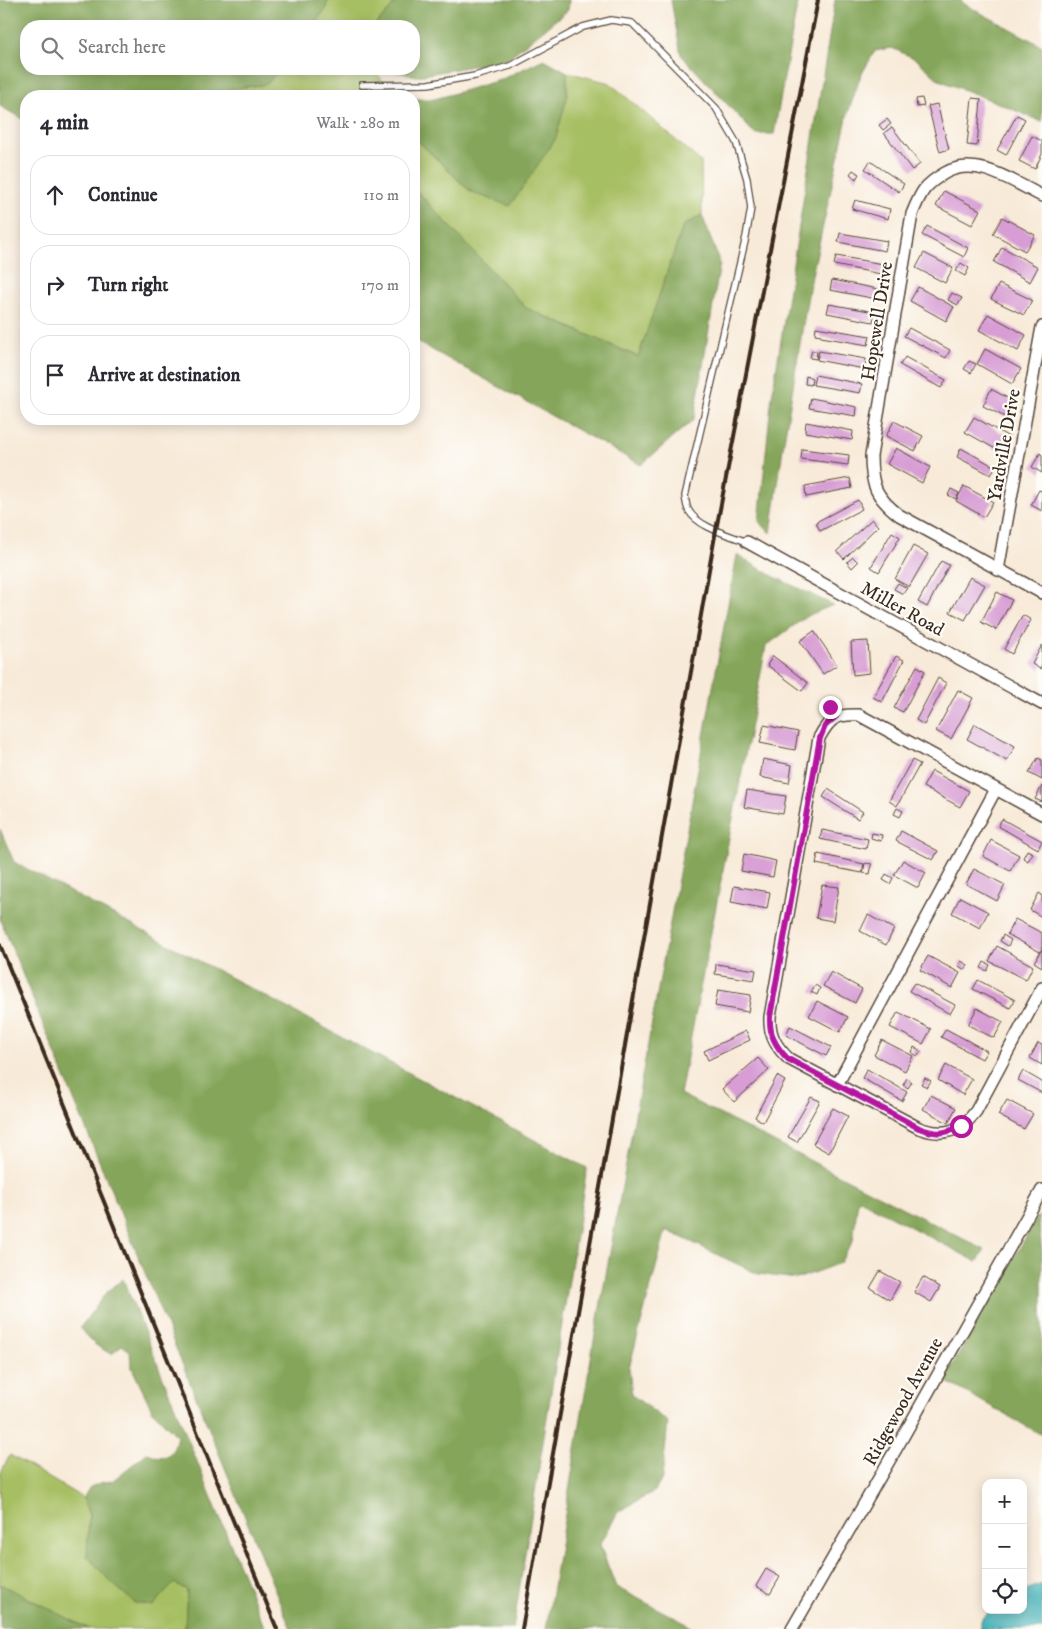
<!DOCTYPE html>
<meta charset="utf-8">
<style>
body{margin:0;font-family:"IM FELL DW Pica",serif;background:#f7f7f7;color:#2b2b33}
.controls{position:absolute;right:15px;bottom:15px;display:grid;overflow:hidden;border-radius:10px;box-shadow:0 2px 12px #0003}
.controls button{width:45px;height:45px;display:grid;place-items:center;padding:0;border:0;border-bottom:1px solid #e1e1e2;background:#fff;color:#2b2b33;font:25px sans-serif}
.stop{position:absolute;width:15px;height:15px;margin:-11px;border:4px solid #b5179e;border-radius:50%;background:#fff}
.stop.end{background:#b5179e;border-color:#fff;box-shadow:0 1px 5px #0008}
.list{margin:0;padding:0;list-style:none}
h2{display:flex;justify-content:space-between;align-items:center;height:65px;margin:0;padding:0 20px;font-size:21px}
h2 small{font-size:16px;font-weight:400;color:#7c7c81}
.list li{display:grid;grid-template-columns:32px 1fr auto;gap:15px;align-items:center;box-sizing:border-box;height:80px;margin:0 10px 10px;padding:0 10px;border:1px solid #e1e1e2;border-radius:20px}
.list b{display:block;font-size:19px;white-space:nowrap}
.list em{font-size:16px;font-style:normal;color:#7c7c81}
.icon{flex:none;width:28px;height:28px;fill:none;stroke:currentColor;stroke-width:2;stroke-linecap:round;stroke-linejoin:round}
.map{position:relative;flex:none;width:1042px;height:1629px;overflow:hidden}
.search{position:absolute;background:#fff;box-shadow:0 2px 12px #0003;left:20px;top:20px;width:400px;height:55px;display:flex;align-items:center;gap:12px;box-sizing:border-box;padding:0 18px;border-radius:20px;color:#7c7c81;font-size:19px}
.panel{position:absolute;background:#fff;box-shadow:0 2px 12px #0003;left:20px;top:90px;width:400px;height:335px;border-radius:20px}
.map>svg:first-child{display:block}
</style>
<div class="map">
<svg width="1042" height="1629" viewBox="0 0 1042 1629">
<rect width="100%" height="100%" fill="#fdfcf7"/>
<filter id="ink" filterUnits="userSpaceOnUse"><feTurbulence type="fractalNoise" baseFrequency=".02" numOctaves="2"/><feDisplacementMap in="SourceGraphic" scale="10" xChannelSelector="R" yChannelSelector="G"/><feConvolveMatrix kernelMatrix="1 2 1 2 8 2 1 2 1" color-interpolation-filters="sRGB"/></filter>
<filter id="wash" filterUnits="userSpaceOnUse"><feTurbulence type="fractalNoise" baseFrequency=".0096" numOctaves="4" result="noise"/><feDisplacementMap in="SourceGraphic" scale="20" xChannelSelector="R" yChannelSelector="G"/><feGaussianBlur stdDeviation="1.12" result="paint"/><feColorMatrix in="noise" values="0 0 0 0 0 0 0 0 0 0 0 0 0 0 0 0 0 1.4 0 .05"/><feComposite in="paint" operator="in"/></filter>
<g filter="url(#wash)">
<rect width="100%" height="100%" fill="#f8ead8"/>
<!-- green -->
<path fill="#a7bf64" stroke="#717441" d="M328 0H398L375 26H312L325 10Z
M279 69H374L393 96H181L267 84Z
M567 72 610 83 701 162 702 215 683 226 639 357 526 308 414 188V137L471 192 567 97Z
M10 1455 83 1498 89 1515V1533L187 1590 185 1629H89L0 1584V1474Z"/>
<!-- forest -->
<path fill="#85a65a" stroke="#60683c" d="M0 0H328L325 10 312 26H26V69H279L267 84 181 96H26V121L0 106Z
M398 0H569L568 10 506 60 417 76 383 69H414V26H375Z
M671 0H798L774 134H755L681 55Z
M835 0H960L966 5 1042 46V122L998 103 939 80 916 59 892 48 875 51 861 75 848 113 809 289 784 441 771 533 759 522 771 403Z
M544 59 567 72V97L556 138 510 206 471 192 414 137V99H435L500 80Z
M414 188 526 308 638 357 683 226 702 215 720 263 694 419 641 465 414 340Z
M737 555 773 576 833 605 807 616 766 646 680 1094 985 1250 977 1262 858 1199 853 1241 840 1263 797 1279 758 1274 666 1230 629 1368 632 1395 668 1422 662 1479 655 1491 618 1512 600 1545 616 1587 687 1624 693 1629H546L593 1346Z
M0 829 14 862 587 1168 513 1629H291L0 919Z
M1038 1216 1042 1253V1435L944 1380Z
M123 1279 265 1629H185L187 1590 174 1583 153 1606 135 1603 112 1583 87 1556 89 1515 83 1498 90 1487 103 1482 112 1481 147 1453 159 1457 168 1456 174 1448 177 1436 153 1412 131 1366 130 1351 122 1345 112 1354C98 1348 89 1341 80 1328L105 1294Z
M0 1584 89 1629H0Z"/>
<!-- water -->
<path fill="#42b2b9" stroke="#3e6e6c" d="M1042 1584V1629H979L982 1618 992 1610H1023V1591Z"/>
<g id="blocks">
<!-- building -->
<path fill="#d79dd4" d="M922 98 924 106 917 107 916 99Z
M972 98 981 99 977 146 967 145Z
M937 104 949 149 940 152 928 106Z
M1017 115 1025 119 1006 155 997 150Z
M887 119 891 124 883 130 879 125Z
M892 127 920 164 912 170 884 133Z
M1032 136 1042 141V154L1035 169 1019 161Z
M870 161 904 184 899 192 865 169Z
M853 170 859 174 856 179 850 174Z
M944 191 980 210 972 225 936 206Z
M855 200 890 209 888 219 852 209Z
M1002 217 1035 235 1025 251 993 234Z
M927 226 968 248 964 257 922 235Z
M840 233 887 241 885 251 838 242Z
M1002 247 1038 267 1030 282 994 262Z
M924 253 953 268 945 283 916 268Z
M836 256 883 264 881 274 834 265Z
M961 263 969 268 965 276 956 271Z
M832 280 878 289 877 299 830 290Z
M999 284 1032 300 1024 315 991 299Z
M918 287 954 307 946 321 910 301Z
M952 293 962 298 958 305 948 300Z
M829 304 875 312 873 322 827 313Z
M988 314 1026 335 1018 351 979 330Z
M816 327 870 336 868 345 821 337V335L815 334Z
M909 328 950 350 946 358 904 336Z
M985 349 1021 369 1012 384 977 364Z
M812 350 817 352 816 359 810 358Z
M819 351 866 359 864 369 817 360Z
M905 357 946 380 941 388 900 365Z
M969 361 976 364 971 373 964 369Z
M815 375 862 384 860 393 813 385Z
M806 376 812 378 811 385 805 384Z
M991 389 1015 402 1007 418 983 406Z
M811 398 857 407 856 416 809 408Z
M974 417 1009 437 1001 452 965 432Z
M894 421 923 436 915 451 886 436Z
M806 422 853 431 852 440 805 432Z
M896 448 930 467 922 483 887 464Z
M961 448 995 467 991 475 957 457Z
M802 449 849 455 848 465 801 459Z
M1040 453 1042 455V473L1032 467Z
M850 478 852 488 806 497 805 486Z
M964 486 993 502 984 517 956 501Z
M951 489 959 493 956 499 948 495Z
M1039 490 1042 491V511L1031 505Z
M858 500 862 509 820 531 816 522Z
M872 519 878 526 844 559 837 551Z
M892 532 900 537 879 572 871 567Z
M913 546 928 554 909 587 895 579Z
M853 557 858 562 852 568 847 562Z
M941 561 949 565 927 607 918 602Z
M970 577 985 585 965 620 950 612Z
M898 583 907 588 903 594 894 589Z
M997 592 1012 600 996 630 981 622Z
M1023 615 1031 620 1012 654 1004 649Z
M814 631 837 665 823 674 800 641Z
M868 641 870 673 853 675 851 642Z
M1042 645V665L1040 669 1032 664Z
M773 656 808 683 802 691 767 665Z
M896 656 904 660 882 702 873 697Z
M917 666 925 671 903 712 894 708Z
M938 678 946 683 924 725 916 720Z
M958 690 973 698 951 739 936 731Z
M975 724 1015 746 1007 761 967 739Z
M764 725 798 732 795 750 760 743Z
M1038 758 1042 760V780L1029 773Z
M763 759 792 765 789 783 760 777Z
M912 760 920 764 897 806 889 801Z
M932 771 969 791 960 807 923 787Z
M1042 786V802L1035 799Z
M828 789 863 812 858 819 823 797Z
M747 790 786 796 783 814 744 807Z
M897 808 903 811 900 817 894 814Z
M1002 819 1042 841 1038 849 998 826Z
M822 830 868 839 866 849 820 839Z
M901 831 938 851 933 860 896 841Z
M872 833 882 835 881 841 871 838Z
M991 840 1019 855 1010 871 983 856Z
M1027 850 1033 853 1028 861 1023 858Z
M744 854 776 861 773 877 741 871Z
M818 854 864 864 862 873 816 864Z
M903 860 926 873 918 888 894 875Z
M865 863 872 864 870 874 863 873Z
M974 869 1005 885 997 901 966 884Z
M886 874 893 878 890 884 883 880Z
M822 885 839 887 833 921 816 918Z
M734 886 770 892 767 909 731 902Z
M1039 893 1042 895V917L1030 910Z
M960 897 988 912 980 928 952 913Z
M868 915 894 929 886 945 860 931Z
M1015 919 1042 933V949L1040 952 1007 934Z
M1003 935 1011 940 1008 946 1000 941Z
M997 946 1033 966 1026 980 989 961Z
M1042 949V967L1034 962Z
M928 956 960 973 952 988 920 970Z
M961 961 968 965 965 970 959 966Z
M984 962 990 965 987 971 981 968Z
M716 964 756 970 754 980 715 974Z
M831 972 862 989 855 1003 823 986Z
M978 980 1015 1000 1010 1008 973 989Z
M914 983 955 1005 950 1014 909 991Z
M815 985 820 988 817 995 811 992Z
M718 990 751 995 748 1012 715 1006Z
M817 1001 848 1017 840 1032 809 1016Z
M977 1008 1003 1022 994 1038 968 1025Z
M898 1012 931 1029 923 1044 890 1027Z
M790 1026 831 1047 826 1056 786 1035Z
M946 1029 987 1051 982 1059 941 1037Z
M746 1031 750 1040 708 1060 704 1051Z
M882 1040 913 1056 905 1071 874 1055Z
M1038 1043 1042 1045V1065L1030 1058Z
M914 1047 921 1051 918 1056 912 1053Z
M758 1058 769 1070 734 1102 722 1089Z
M946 1065 972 1079 963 1095 938 1080Z
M867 1069 907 1092 902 1101 862 1078Z
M1023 1071 1042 1082V1093L1018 1080Z
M777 1076 785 1081 763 1122 755 1117Z
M907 1078 912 1082 908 1088 903 1085Z
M925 1078 931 1081 927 1087 921 1084Z
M931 1095 956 1108 948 1123 923 1109Z
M811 1097 820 1101 797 1142 788 1137Z
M1007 1100 1033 1114 1024 1129 998 1115Z
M833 1108 848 1116 829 1153 813 1144Z
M880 1271 900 1282 890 1300 870 1288Z
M923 1277 940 1287 931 1302 914 1292Z
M766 1569 780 1577 770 1594 756 1586Z"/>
</g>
</g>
<g filter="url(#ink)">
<use href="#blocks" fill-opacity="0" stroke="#57473a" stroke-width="1"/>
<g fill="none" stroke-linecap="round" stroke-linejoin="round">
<defs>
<path id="lane" d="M362 85 428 84 475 76 510 66 583 27 611 20 632 23 716 108 736 142 747 179 751 208 746 237 685 496C686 500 686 507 689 511 699 528 730 535 747 542"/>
<path id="street" d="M1042 196C1013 182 977 155 945 173 924 185 921 192 912 214L871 456C871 486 876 497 899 515L1042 593
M747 542 1042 704
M998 570 1042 327
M1042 814 859 715C837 714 830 717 819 738L770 1017C769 1035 776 1047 789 1059L919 1128C943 1137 961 1132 976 1111L1042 988
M837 1085 996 789
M792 1629 904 1435 1042 1190"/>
</defs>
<!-- lane casing -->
<use href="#lane" stroke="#57473a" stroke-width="8"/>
<!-- street casing -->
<use href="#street" stroke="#57473a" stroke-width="14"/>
<!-- lane -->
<use href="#lane" stroke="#fff" stroke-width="5.5"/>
<!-- street -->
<use href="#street" stroke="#fff" stroke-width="11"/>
<!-- rail -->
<path stroke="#3b2a1e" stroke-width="4" d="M0 945 277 1629
M522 1629 716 530 818 0"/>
</g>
</g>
<g fill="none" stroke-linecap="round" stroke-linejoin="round" filter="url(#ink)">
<!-- route -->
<path stroke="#b5179e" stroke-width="6" d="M830 707 836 716 825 726 820 738 770 1017C769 1035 776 1047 788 1059L919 1128C937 1135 945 1134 961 1126"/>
</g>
<g text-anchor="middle" stroke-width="4.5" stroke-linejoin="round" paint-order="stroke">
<!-- street labels -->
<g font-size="19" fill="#3b2a1e" stroke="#fdfcf7">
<text transform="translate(876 321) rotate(-81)" y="7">Hopewell Drive</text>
<text transform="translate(1003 445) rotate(-80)" y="7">Yardville Drive</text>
<text transform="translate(903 608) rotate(29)" y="7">Miller Road</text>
<text transform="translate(902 1401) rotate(-61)" y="7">Ridgewood Avenue</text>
</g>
</g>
</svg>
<div class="controls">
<button>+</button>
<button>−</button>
<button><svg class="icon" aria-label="locate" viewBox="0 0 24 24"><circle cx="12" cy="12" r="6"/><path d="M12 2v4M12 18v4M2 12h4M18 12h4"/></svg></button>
</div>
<div class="stop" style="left:961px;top:1126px"></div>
<div class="stop end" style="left:830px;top:707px"></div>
<div class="search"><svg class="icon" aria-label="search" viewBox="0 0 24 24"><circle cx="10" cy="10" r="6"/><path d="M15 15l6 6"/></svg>Search here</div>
<section class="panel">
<h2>4 min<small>Walk · 280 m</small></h2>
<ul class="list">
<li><svg class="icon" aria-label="ahead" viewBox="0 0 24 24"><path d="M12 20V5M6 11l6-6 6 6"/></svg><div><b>Continue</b></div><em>110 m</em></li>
<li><svg class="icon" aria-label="right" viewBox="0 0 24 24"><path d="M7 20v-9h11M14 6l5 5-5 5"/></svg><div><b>Turn right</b></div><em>170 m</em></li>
<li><svg class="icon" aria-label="arrive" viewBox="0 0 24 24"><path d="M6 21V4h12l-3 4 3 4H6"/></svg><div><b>Arrive at destination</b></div></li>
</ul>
</section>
</div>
